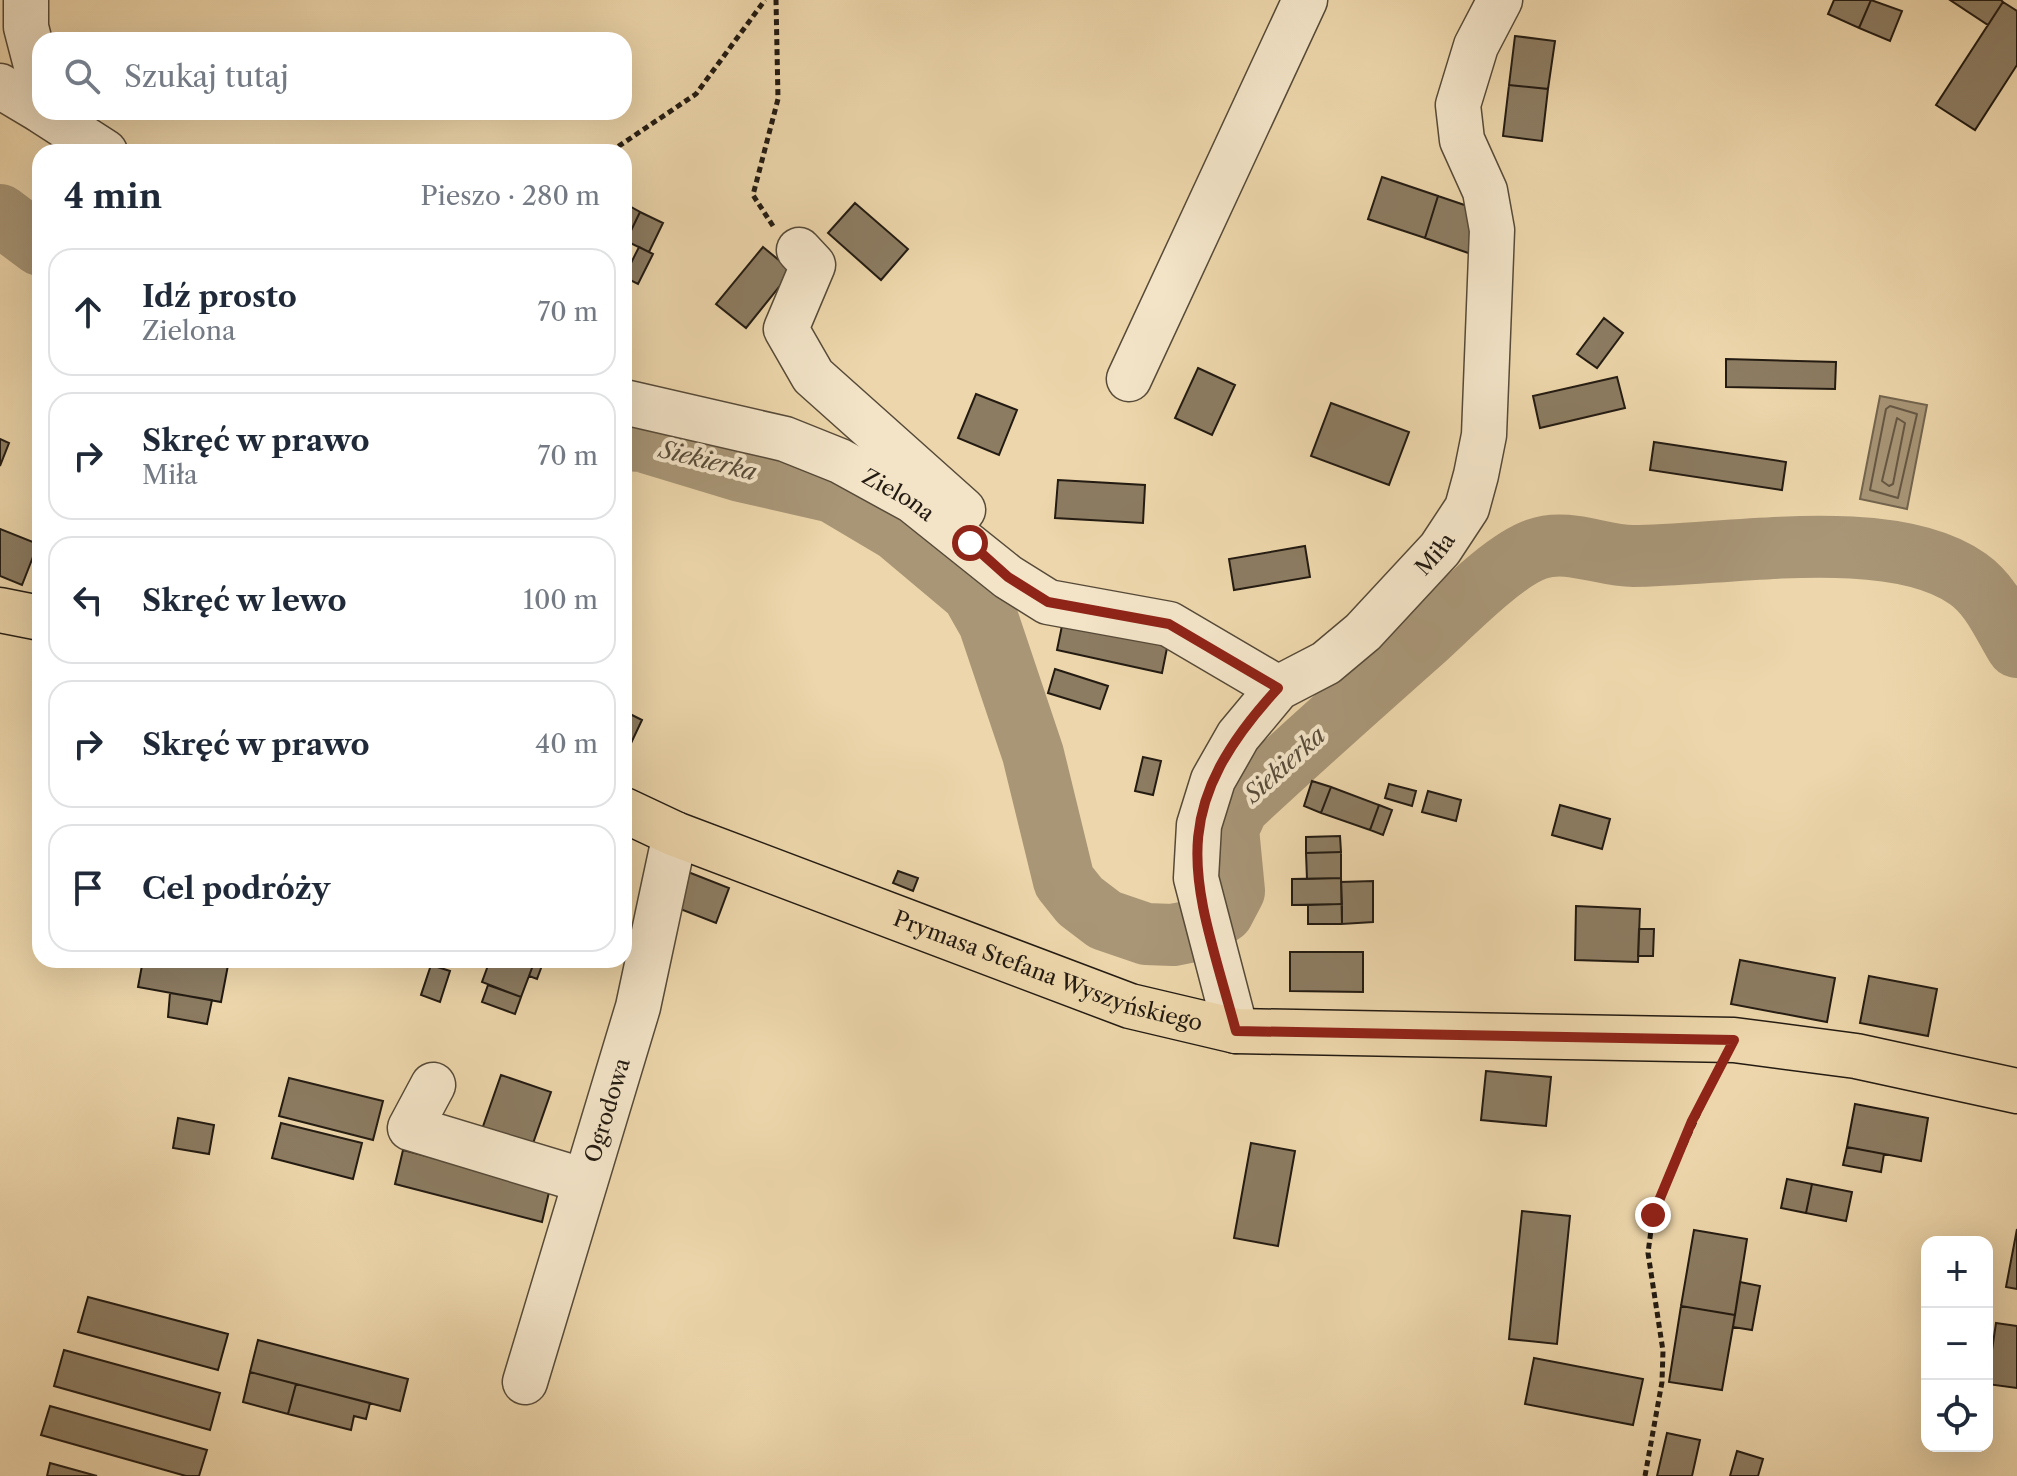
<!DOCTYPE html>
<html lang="pl">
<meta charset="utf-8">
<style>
body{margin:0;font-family:"Libre Caslon Text",serif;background:#f6f6f7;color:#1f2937}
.controls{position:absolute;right:24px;bottom:24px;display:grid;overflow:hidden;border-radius:16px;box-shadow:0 8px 32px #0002}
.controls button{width:72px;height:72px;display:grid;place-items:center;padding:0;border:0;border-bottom:2px solid #e0e1e3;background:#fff;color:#1f2937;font:40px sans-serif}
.stop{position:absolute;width:24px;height:24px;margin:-18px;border:6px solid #8f2418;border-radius:50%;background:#fff}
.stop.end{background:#8f2418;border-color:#fff;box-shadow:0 2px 8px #0008}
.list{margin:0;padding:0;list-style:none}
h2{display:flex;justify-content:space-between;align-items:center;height:104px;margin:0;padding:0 32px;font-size:34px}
h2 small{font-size:26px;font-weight:400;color:#747a83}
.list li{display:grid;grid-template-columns:52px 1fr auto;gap:24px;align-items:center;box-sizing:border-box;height:128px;margin:0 16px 16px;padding:0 16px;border:2px solid #e0e1e3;border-radius:24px}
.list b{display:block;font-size:30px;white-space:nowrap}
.list p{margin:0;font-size:26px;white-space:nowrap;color:#747a83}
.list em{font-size:26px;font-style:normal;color:#747a83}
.icon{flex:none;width:44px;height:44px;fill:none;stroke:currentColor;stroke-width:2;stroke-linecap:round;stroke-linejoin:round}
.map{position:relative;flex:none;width:2017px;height:1476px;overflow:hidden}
.search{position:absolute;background:#fff;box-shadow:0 8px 32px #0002;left:32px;top:32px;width:600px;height:88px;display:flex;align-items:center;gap:20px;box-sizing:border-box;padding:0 28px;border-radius:24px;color:#747a83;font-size:30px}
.panel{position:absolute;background:#fff;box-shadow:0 8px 32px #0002;left:32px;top:144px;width:600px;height:824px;border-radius:24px}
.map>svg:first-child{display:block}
</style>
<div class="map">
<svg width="2017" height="1476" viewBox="0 0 2017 1476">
<rect width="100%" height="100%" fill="#edd6ab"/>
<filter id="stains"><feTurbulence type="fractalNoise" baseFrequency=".0025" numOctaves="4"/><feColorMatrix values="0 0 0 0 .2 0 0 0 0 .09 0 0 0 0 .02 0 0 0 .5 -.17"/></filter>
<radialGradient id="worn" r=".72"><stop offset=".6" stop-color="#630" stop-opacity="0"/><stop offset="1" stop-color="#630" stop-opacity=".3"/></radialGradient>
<!-- water -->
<path fill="#a89677" stroke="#73654f" stroke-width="2" d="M1880 396 1927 405 1907 509 1860 499Z"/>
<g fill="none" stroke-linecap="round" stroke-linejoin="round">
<!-- shore -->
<path stroke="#665844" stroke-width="2" d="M1890 406 1917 414 1898 498 1870 490 1886 409Z
M1897 418 1905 423 1893 484 1889 486 1882 481Z"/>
<!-- river -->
<path stroke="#a89677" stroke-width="62" d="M0 215 40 245
M624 440 642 441 741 471 833 492 897 530 972 593 989 623 1033 754 1064 881 1080 901 1105 920 1146 934 1173 935 1193 931 1223 912 1234 891 1228 829 1238 807C1299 750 1361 695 1423 640 1451 615 1502 561 1537 549 1568 538 1602 556 1633 556 1723 556 1891 524 1968 579 1991 595 2003 624 2017 647"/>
</g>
<!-- building -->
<path fill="#8c7c62" stroke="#231b12" stroke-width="2" d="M1834 0H1871L1859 28 1828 14Z
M1871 0 1902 11 1890 41 1859 28Z
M1950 0H2001L2003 2 1988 25Z
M2003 2 2017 11V65L1975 130 1936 105Z
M1515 36 1555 41 1548 89 1509 85Z
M1509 85 1548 89 1542 141 1503 136Z
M1382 177 1438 196 1425 238 1368 219Z
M1438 196 1488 213 1474 255 1425 238Z
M624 203 640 212 626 241 624 240Z
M855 203 908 249 881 280 828 233Z
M640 212 663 223 649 252 626 241Z
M639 247 653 254 638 284 624 277Z
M763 247 792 271 746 328 716 304Z
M1604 318 1623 333 1597 368 1577 354Z
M1726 359 1836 362 1835 389 1726 387Z
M1198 368 1235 385 1212 435 1175 418Z
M1617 377 1625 408 1540 428 1533 396Z
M976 394 1017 410 999 455 958 438Z
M1331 403 1409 432 1389 485 1311 456Z
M0 439 9 443 0 466Z
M1654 442 1786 462 1782 490 1650 470Z
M1058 480 1145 485 1143 523 1055 518Z
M0 529 38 544 22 585 0 576Z
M1305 546 1310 577 1234 590 1229 559Z
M1064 616 1169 638 1162 673 1057 650Z
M1055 669 1108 686 1100 709 1048 693Z
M624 711 642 720 624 758Z
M1143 757 1161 761 1153 795 1135 791Z
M1312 781 1331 787 1321 813 1304 806Z
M1389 784 1416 791 1412 806 1385 798Z
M1331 787 1379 805 1370 830 1321 813Z
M1428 791 1461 800 1456 821 1422 812Z
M1379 805 1392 810 1383 835 1370 830Z
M1560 805 1610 819 1602 849 1552 835Z
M1340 836 1341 852 1306 853V837Z
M1341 852V878L1307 879 1306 853Z
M683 870 729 888 716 923 670 905Z
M898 871 918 878 913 891 893 883Z
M1341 878 1342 904 1292 905V879Z
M1373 881V922L1342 924 1341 882Z
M1342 904V924H1308V905Z
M1576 906 1640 909 1638 962 1575 960Z
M1639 929H1654L1653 956H1638Z
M1290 952H1363V992L1290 991Z
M143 960H229L221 1002 138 987Z
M490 960H535L521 997 482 982Z
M535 960H544L537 979 529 976Z
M1740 960 1835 978 1827 1022 1731 1004Z
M431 965 450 971 440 1002 421 995Z
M1869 976 1937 989 1928 1036 1860 1023Z
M488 985 521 997 515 1014 482 1002Z
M170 993 212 1000 207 1024 168 1017Z
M1486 1071 1551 1077 1546 1126 1481 1120Z
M501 1075 551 1092 530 1152 480 1135Z
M289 1078 383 1101 373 1140 279 1116Z
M1855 1104 1928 1118 1921 1161 1847 1147Z
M178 1118 214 1125 209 1154 173 1148Z
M281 1123 362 1143 353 1179 272 1158Z
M1251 1143 1295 1151 1278 1246 1234 1238Z
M1847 1147 1884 1154 1881 1172 1843 1165Z
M403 1150 550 1188 542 1222 395 1184Z
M1787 1179 1812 1184 1806 1213 1781 1208Z
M1812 1184 1852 1192 1846 1221 1806 1213Z
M1522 1211 1570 1216 1557 1344 1509 1339Z
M2017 1229V1289L2006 1287Z
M1694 1230 1747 1239 1735 1315 1681 1306Z
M1740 1282 1760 1286 1752 1330 1733 1327Z
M88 1297 228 1334 218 1370 78 1332Z
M1681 1306 1735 1315 1722 1390 1669 1382Z
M1996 1323 2017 1326V1388L1987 1384Z
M258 1340 408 1379 400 1411 250 1372Z
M64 1350 220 1393 210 1430 54 1386Z
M1534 1358 1643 1379 1633 1425 1525 1404Z
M250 1372 296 1384 288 1414 243 1402Z
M296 1384 370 1403 366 1419 354 1416 351 1430 288 1414Z
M50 1406 207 1450 199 1476H186L41 1435Z
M1667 1433 1700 1440 1692 1476H1657Z
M1737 1451 1763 1459 1758 1476H1730Z
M50 1463 97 1476H47Z"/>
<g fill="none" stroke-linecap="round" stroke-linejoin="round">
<defs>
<g id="minor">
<path d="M26 0V27L40 81"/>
<path d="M0 86 40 110"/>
<path d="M43 112 105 152"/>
<path d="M799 250 813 265 786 329 813 376 963 510"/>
<path d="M1129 379 1305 0"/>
<path id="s1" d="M624 402 785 439 840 461 913 501 1008 577 1048 602 1169 624 1278 688"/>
<path id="s2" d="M1236 1031 1196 878 1199 825 1213 780 1238 736 1278 688 1326 663 1363 632 1440 549 1467 508 1476 475 1484 435 1492 230 1485 191 1462 140 1458 105 1476 46 1500 0"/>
<path d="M433 1085 410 1128 585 1181"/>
<path id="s3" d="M525 1382 638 1007 675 834"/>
</g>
<g id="major">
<path d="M0 610 40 618"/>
<path id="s4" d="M624 810 675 834 1130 1006 1236 1031 1734 1040 1856 1056 2017 1091"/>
</g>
</defs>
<!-- minor casing -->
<use href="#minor" stroke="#564a38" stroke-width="47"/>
<!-- major casing -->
<use href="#major" stroke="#231b12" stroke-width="47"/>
<!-- path -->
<path stroke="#231b12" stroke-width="5" stroke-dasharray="6 4" stroke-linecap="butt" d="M610 152 696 94 765 0
M773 226 753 195 778 99 776 0
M1645 1476 1662 1382 1663 1351 1648 1253 1653 1215 1715 1077"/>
<!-- minor -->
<use href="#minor" stroke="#f3e4c8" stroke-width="44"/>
<!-- major -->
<use href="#major" stroke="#edd6ab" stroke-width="44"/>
</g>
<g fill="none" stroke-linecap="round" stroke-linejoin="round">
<!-- route -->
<path stroke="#8f2418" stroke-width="10" d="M970 543 1008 577 1048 602 1169 624 1278 688C1160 816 1195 881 1236 1031L1734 1040 1692 1121 1653 1215"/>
</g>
<g text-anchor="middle" stroke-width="8" stroke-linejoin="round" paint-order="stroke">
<!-- street labels -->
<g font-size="22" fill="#231b12" stroke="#f3e4c8">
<text dy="8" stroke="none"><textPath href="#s1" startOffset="292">Zielona</textPath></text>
<text dy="8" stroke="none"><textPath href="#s2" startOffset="580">Miła</textPath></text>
<text dy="8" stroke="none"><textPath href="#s4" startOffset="454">Prymasa Stefana Wyszyńskiego</textPath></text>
<text dy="8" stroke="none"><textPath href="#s3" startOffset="284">Ogrodowa</textPath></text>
</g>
<!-- water labels -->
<g font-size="24" font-style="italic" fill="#584c3a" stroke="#f3e4c8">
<text transform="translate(708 461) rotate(14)" y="8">Siekierka</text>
<text transform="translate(1285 765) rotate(-42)" y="8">Siekierka</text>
</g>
</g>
<rect width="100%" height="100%" filter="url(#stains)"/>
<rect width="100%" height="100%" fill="url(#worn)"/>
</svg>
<div class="controls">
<button>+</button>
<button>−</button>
<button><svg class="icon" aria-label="locate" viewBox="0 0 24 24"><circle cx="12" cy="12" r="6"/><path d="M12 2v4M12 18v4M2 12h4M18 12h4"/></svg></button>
</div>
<div class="stop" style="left:970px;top:543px"></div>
<div class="stop end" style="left:1653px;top:1215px"></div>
<div class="search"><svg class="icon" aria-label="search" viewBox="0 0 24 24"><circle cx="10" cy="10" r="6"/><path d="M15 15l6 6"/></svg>Szukaj tutaj</div>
<section class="panel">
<h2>4 min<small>Pieszo · 280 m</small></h2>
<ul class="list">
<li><svg class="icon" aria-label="ahead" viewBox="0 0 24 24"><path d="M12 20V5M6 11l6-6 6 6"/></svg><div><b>Idź prosto</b><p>Zielona</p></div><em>70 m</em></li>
<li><svg class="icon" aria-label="right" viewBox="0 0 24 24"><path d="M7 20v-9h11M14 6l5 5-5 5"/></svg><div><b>Skręć w prawo</b><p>Miła</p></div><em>70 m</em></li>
<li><svg class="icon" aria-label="left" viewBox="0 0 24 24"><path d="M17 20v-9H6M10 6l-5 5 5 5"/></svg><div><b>Skręć w lewo</b></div><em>100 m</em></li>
<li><svg class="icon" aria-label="right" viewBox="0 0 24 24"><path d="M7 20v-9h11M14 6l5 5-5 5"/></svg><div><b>Skręć w prawo</b></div><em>40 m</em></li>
<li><svg class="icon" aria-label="arrive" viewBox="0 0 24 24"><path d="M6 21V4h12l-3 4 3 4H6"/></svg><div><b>Cel podróży</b></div></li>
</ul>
</section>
</div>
